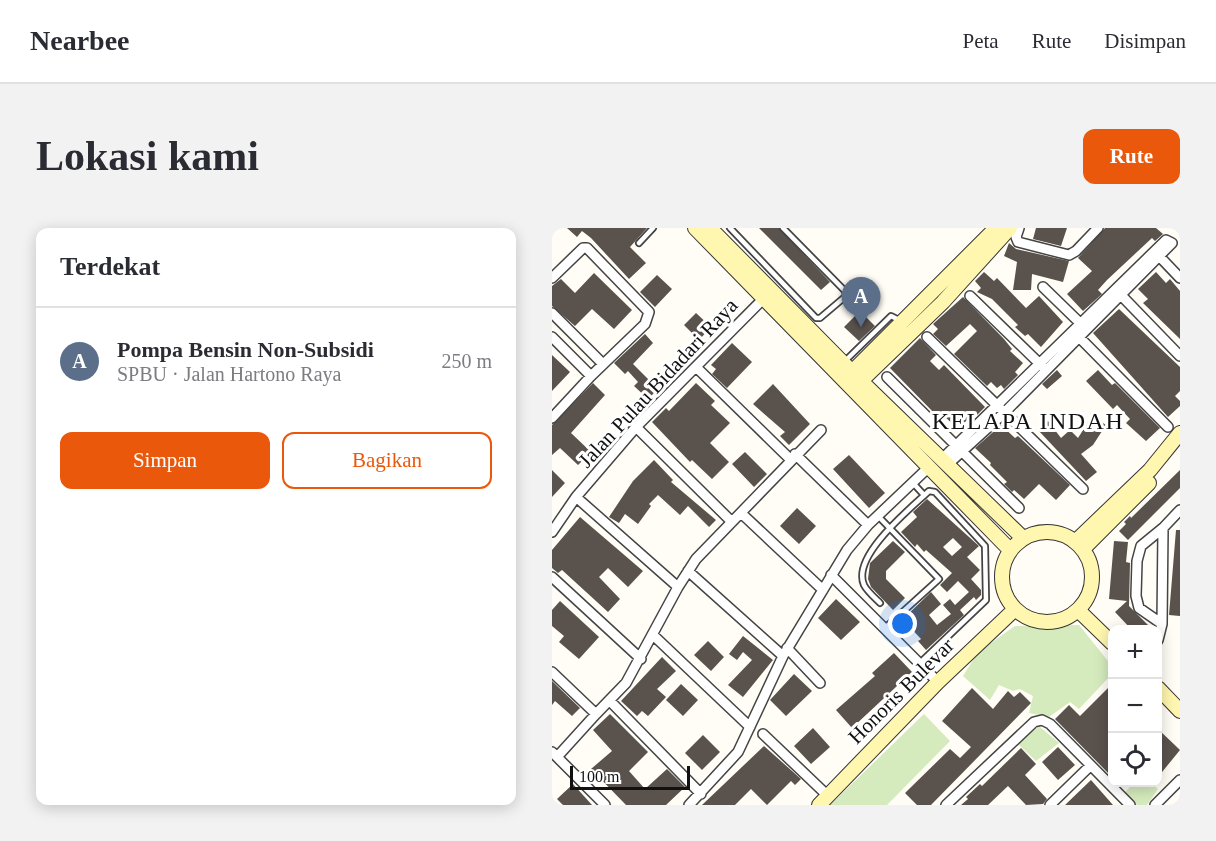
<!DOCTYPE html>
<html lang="id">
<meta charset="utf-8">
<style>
body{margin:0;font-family:"Times New Roman",serif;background:#f2f2f3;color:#2b2b33}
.controls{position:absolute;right:18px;bottom:18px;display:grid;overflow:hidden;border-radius:12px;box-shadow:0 3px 15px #0003}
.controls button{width:54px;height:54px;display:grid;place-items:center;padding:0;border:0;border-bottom:2px solid #e1e1e2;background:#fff;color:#2b2b33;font:30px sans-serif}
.scale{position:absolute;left:18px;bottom:15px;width:120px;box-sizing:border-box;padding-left:6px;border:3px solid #111;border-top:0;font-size:16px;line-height:21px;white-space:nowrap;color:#111;-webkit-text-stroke:4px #fff;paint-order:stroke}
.you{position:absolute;left:351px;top:396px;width:21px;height:21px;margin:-15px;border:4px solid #fff;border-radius:50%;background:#1a73e8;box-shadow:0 0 0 9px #1a73e833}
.badge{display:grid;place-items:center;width:39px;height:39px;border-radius:50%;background:#ea580c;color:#fff;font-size:20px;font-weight:700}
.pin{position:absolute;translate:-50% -50px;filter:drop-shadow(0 2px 3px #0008)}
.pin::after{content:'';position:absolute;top:32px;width:21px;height:18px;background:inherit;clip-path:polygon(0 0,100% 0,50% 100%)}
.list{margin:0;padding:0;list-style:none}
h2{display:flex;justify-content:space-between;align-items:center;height:78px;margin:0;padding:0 24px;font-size:26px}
h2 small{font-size:20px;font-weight:400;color:#7c7c81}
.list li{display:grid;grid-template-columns:39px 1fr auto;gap:18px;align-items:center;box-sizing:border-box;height:108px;padding:0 24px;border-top:2px solid #e1e1e2}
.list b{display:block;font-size:22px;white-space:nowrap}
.list p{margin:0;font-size:20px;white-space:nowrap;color:#7c7c81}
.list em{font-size:20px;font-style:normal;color:#7c7c81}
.actions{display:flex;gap:12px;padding:18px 24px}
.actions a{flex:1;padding:14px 0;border:2px solid #ea580c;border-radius:12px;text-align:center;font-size:21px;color:#ea580c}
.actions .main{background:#ea580c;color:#fff}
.icon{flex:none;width:33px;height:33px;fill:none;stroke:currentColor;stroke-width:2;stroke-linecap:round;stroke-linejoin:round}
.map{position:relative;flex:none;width:628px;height:577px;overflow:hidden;border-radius:12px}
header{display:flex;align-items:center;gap:36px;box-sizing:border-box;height:84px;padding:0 30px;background:#fff;border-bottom:2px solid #e1e1e2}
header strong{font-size:28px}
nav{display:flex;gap:33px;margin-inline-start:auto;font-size:21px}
.intro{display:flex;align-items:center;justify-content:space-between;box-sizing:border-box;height:144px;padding:0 36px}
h1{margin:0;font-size:42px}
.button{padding:15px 27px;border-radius:12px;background:#ea580c;color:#fff;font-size:21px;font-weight:700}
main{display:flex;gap:36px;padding:0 36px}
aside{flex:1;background:#fff;border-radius:12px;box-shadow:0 3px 15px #0003}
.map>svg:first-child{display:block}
</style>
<header>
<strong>Nearbee</strong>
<nav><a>Peta</a><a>Rute</a><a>Disimpan</a></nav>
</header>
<div class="intro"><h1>Lokasi kami</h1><a class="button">Rute</a></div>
<main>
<aside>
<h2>Terdekat<small></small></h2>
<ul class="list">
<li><span class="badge" style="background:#5c6f8a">A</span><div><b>Pompa Bensin Non-Subsidi</b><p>SPBU · Jalan Hartono Raya</p></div><em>250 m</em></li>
</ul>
<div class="actions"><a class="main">Simpan</a><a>Bagikan</a></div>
</aside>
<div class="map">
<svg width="628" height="577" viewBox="0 0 628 577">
<rect width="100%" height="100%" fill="#fffdf5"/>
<!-- green -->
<path fill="#d5ebbd" d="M527 397 560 438V446L527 481 518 474 497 489 477 485 481 468 468 461 461 463 447 457 438 472 411 448 426 424 463 398Z
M372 486 398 513 335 577H278Z
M487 498 507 515 484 533 466 516Z
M582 555H599L606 561 595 577H585L573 564Z"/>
<!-- building -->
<path fill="#5a524d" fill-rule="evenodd" d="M15 0H95L78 19 94 35 77 51 39 10 30 3 25 9Z
M207 0H227L278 54 269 62Z
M484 0H515L509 18 481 11Z
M553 0H604L611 6 603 13 600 10 555 52 546 62 550 66 531 83 515 66 540 43 526 30Z
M457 15 464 21 517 33 511 54 480 46 479 62H461L465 34 452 28Z
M432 44 442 53 445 50 474 80 487 68 511 94 489 119 476 106 473 108 463 99 466 97 440 71 425 64 429 60 423 53Z
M604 44 614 55 618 51 628 63V111L591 75 596 71 586 61Z
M42 45 80 82 62 101 40 81 23 98 0 78V58L9 51 23 65Z
M105 47 120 61 103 79 88 64Z
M411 69 452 111 460 121 458 123 471 135 463 144 466 147 452 161 449 157 445 160 439 154 435 158 402 126 425 103 418 96 394 118 381 106 386 101 381 96Z
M567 81 628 139V163L623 168 628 173V178L616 189 541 105Z
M308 83 323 98 307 113 292 99Z
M144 85 159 99 147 112 132 97Z
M93 106 101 115 81 136 106 161 96 171 82 158 86 154 76 143 73 146 62 135Z
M368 110 384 127 378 133 387 142 392 137 433 179 425 187 422 185 406 201 391 187 388 191 338 140Z
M180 115 200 134 175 160 160 146 164 141 159 137Z
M0 127 18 144 0 163Z
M505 142 510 148 495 161 490 156Z
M546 142 560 157 563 155 608 200 594 213 574 195 578 191 565 177 561 181 534 153Z
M41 155 53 167 19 205 39 224 26 237 8 220 0 227V197Z
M144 155 163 173 159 177 178 195 158 215 177 234 160 251 140 232 138 234 100 194 114 180 117 183Z
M221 156 258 196 237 217 228 208 233 204 201 176Z
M540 188 554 197 541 217 529 226 545 244 534 253 486 202 496 193 509 210 518 202 526 210Z
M449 197 463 210 466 208 518 257 504 272 487 256 472 271 462 262 460 264 452 256 455 254 438 237 439 235 423 220Z
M193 224 215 246 202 259 180 236Z
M297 227 333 265 317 280 281 241Z
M102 232 121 252 119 254 164 292 157 299 136 278 128 287 106 267 97 276 99 278 86 296 73 286 67 295 57 289 81 253Z
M0 242 13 255 0 269Z
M628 242V260L576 312 567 303 574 296 572 294 578 288 579 290Z
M375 271 427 318 415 329 428 342 419 351 429 362V367L424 372 422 369 408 382 412 387 374 422 366 413 369 411 355 396 352 399 348 394 379 364 389 376 377 387 385 397 399 386 391 377 398 371 403 377 417 364 406 353 395 364 388 357 400 345 374 322 372 324 365 316 363 319 349 304 365 289 361 284ZM401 310 410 319 400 328 391 319Z
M245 280 264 298 247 316 228 298Z
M28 289 91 343 76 359 56 340 47 349 68 371 56 384 10 342 6 345 0 340V322Z
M624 302H628V388L617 387Z
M341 313 353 324 334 343V351L353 370 341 382 319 359 316 351 318 335Z
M562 313 576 314 574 334 578 335 577 378 601 402H580L563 384 575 373 557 371Z
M284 371 308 394 289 412 266 390Z
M8 373 47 409 27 431 7 414 12 408 0 398V382Z
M191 408 221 432 191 469 176 457 200 432 191 424 185 432 177 426Z
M156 413 172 429 159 443 142 427Z
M342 425 360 444 300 500 284 482 323 448 320 445Z
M110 429 124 443 105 461 114 469 96 488 90 483 85 488 69 473Z
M242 446 260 463 234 488 218 472Z
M0 453 28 480 20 488 3 473 0 477Z
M561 455V550L503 491 517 477 528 488Z
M129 456 146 472 131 488 114 472Z
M420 460 441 481 456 463 462 469 468 464 479 475 379 577H365L353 565 398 521 408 530 419 519 390 493Z
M58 486 96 524 77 543 93 561 115 541 133 559 114 577H74L39 541 60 523 41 502Z
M261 500 278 519 259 536 242 518Z
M606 501 628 522 606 549Z
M151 507 168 524 150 542 133 525Z
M212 518 249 551 243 557 239 553 215 577 199 561 183 577H150Z
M506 519 523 537 506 552 490 534Z
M469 520 484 536 473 547 495 571 491 576 474 577 456 558 436 577H409L416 571 414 569 428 556 430 558Z
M539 552 561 577H513Z
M21 556 40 577H11L5 571Z"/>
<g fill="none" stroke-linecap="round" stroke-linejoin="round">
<defs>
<path id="lane" d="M178 0 264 90H268L294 68 293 63 231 0
M87 15 101 0
M292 134 339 88 347 92
M361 255 372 267
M326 288 387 351 333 400
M328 375C323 370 315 363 312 357 299 328 359 280 377 263L383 264 433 318 434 372 368 435"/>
<path id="street" d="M467 0 464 9 466 14 517 27 524 23 546 0
M607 28 628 50
M0 50 31 20H35L97 84 93 96 39 148 0 190
M491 59 528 95
M565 63 628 128
M418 68 490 138
M0 85 51 136
M525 107 616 199
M0 109 39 148
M375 109 531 261
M144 139 238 231
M335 149 467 280
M84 199 180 294
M243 226 316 297
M390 231 614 12 620 15 452 185 395 237
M24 269 126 359
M189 285 271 362
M0 304 24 269 84 199 216 66
M136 343 231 428
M279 347 386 454
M0 349 89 431
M610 396 587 380 584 368 585 333 589 318 611 300
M101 407 198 499
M606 412 610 396 611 300 628 282
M235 420 268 455
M0 444 44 486 5 529
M58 473 149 566
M44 486 74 455 126 359 144 331 269 202
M211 506 276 568
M0 524 53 577
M137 577 186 524 231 428 295 322 316 297 378 238
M394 577 482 494 490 492 498 496 578 577
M498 577 538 538
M603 577 628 552"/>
<path id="secondary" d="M143 0 458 322
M158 0 309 153 471 310
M301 143 444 0
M309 153 391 74 458 0
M450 349a45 45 0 1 1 90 0a45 45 0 1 1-90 0Z
M524 313 598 242 628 205
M531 321 597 255
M526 382 560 415
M606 460 628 483
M267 577 386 454 463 381"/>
</defs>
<!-- lane casing -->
<use href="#lane" stroke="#444" stroke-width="8"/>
<!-- street casing -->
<use href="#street" stroke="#444" stroke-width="12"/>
<!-- secondary casing -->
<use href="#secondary" stroke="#333" stroke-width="16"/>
<!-- lane -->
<use href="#lane" stroke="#fff" stroke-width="4.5"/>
<!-- street -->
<use href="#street" stroke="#fff" stroke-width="9"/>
<!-- secondary -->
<use href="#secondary" stroke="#fff6b0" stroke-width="14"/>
</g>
<g text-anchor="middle" stroke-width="6" stroke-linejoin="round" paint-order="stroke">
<!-- street labels -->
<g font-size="21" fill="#111" stroke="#fff">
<text transform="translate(106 155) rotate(-47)" y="7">Jalan Pulau Bidadari Raya</text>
<text transform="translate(349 463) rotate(-45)" y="7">Honoris Bulevar</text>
</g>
<!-- quarter labels -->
<g font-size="24" letter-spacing="1.5" fill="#111" stroke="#fff">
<text x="476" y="201">KELAPA INDAH</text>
</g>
</g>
</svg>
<div class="controls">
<button>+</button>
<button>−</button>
<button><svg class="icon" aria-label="locate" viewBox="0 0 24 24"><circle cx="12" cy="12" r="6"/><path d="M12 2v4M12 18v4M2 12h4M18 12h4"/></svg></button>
</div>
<div class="scale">100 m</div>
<div class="you"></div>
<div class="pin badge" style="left:309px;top:99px;background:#5c6f8a">A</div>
</div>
</main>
